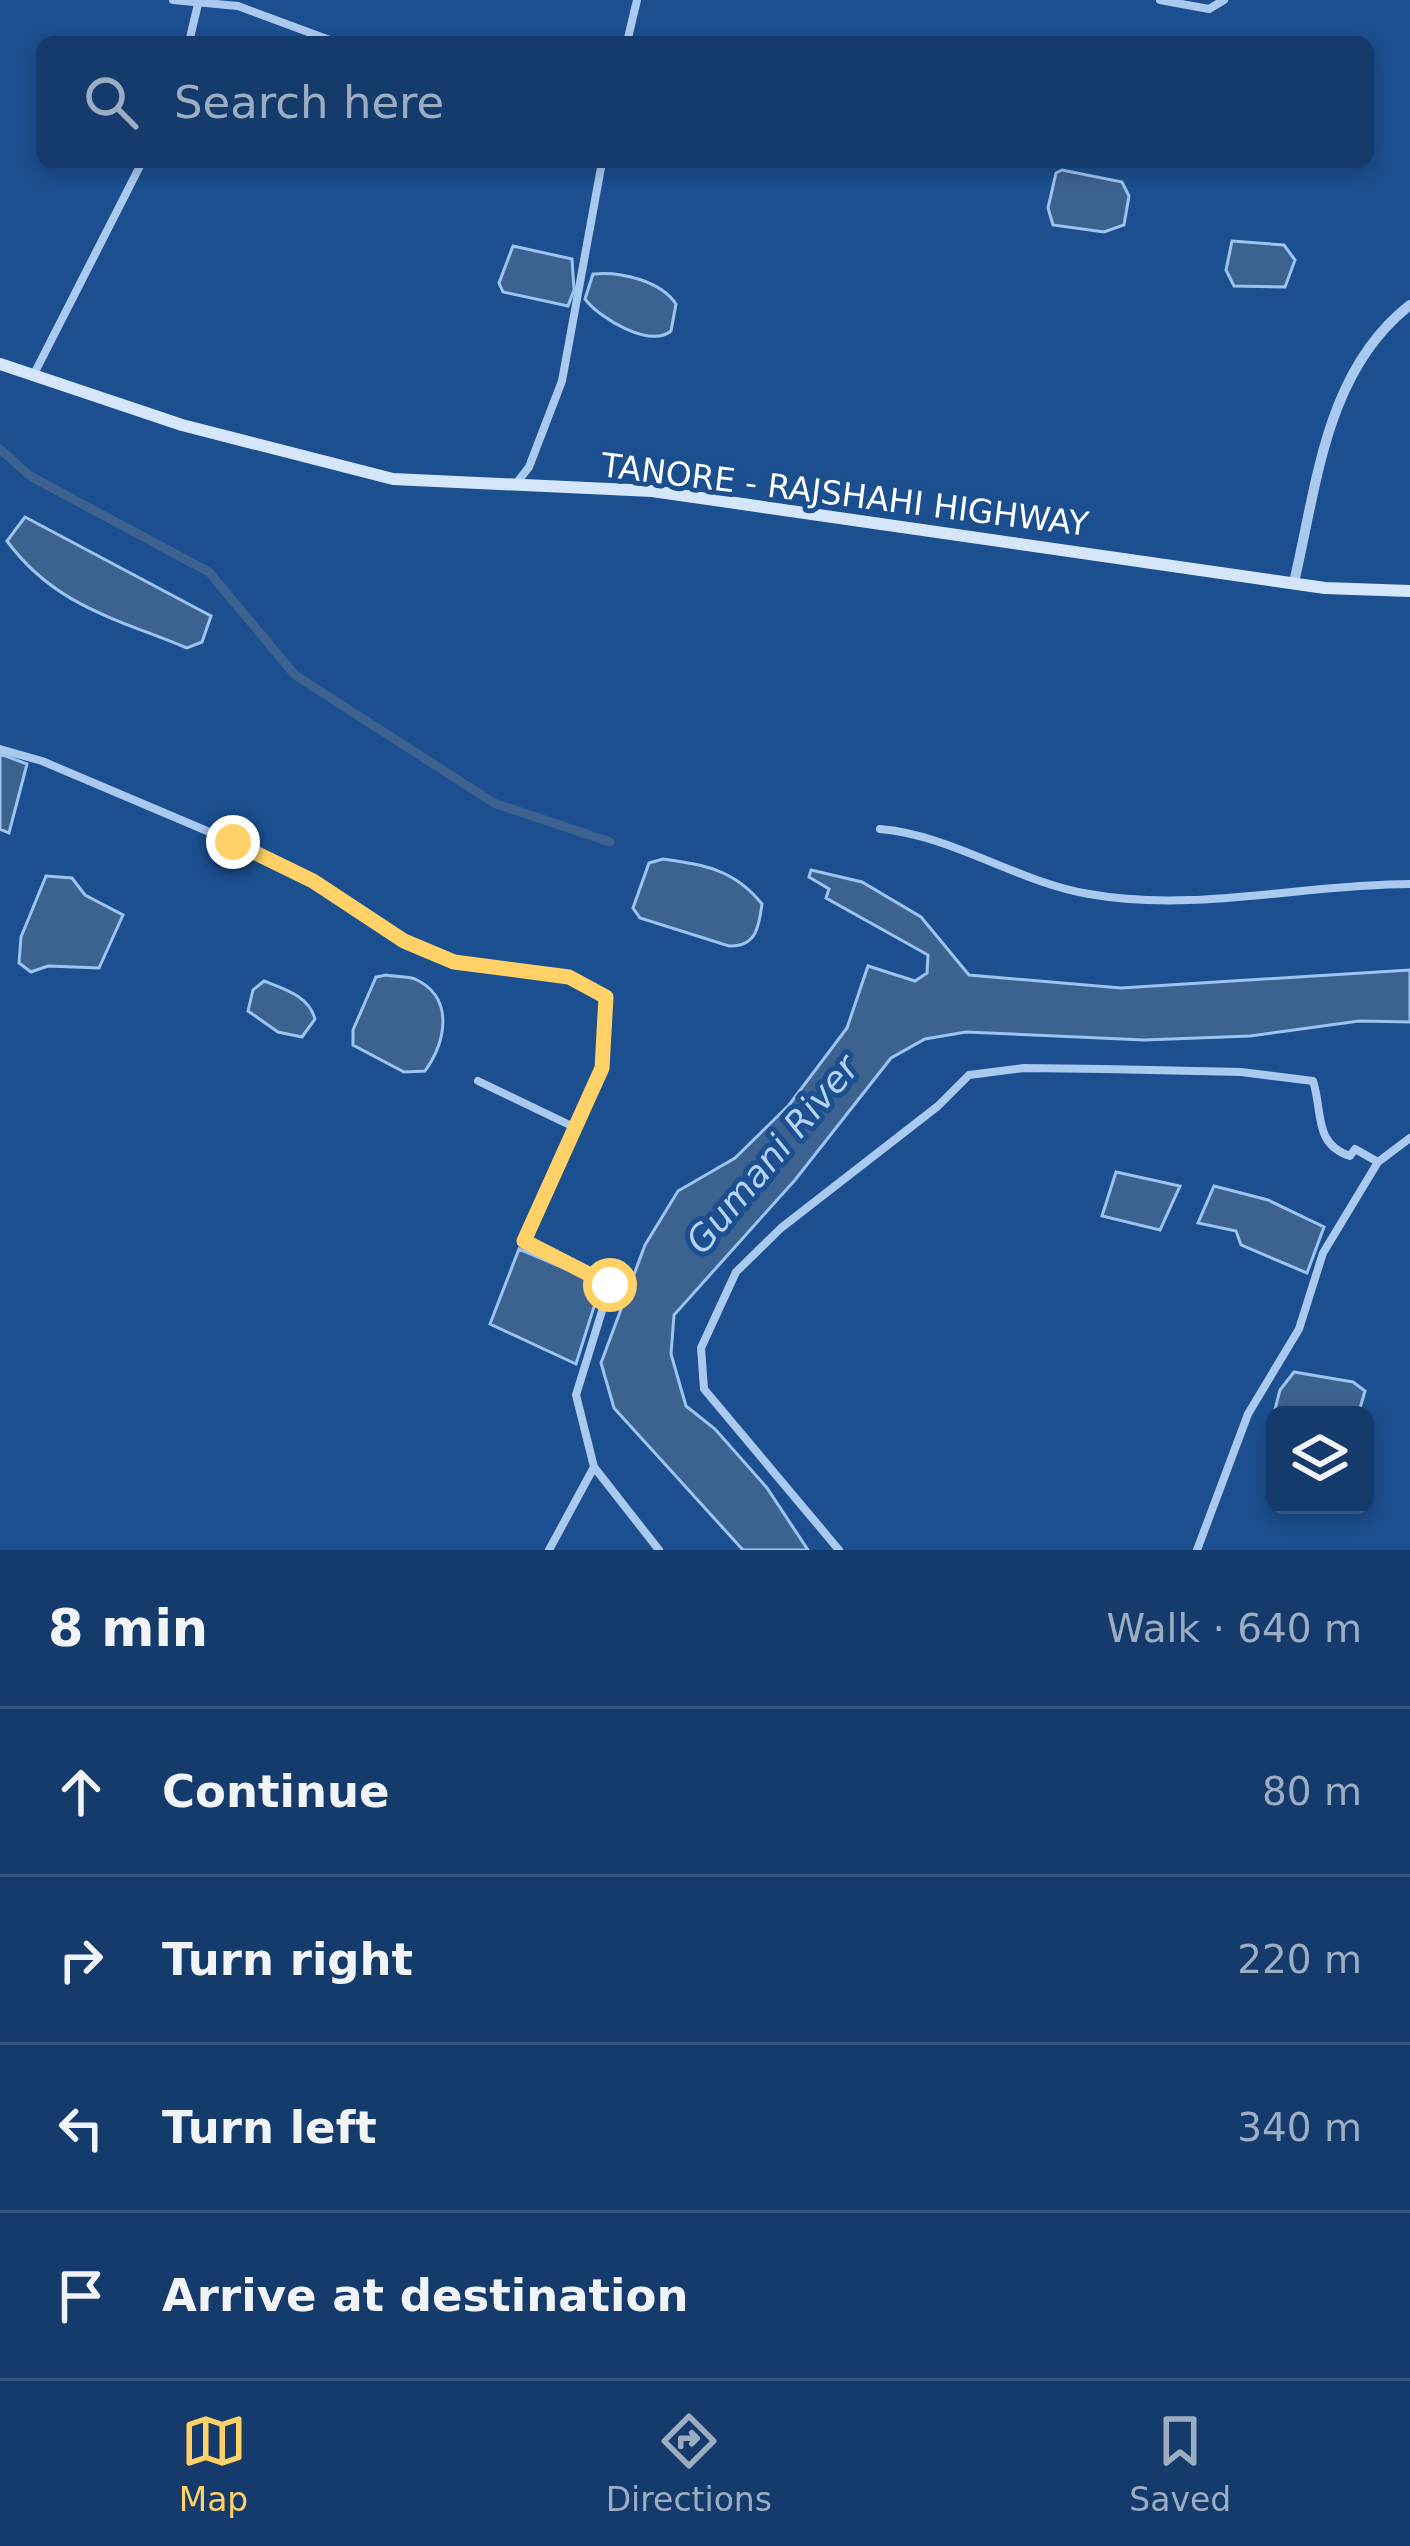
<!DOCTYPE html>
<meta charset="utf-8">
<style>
body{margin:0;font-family:"DejaVu Sans",sans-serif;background:#214673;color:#f1f3f6}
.controls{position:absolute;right:36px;bottom:36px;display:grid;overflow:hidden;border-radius:18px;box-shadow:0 6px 18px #0003}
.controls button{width:108px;height:108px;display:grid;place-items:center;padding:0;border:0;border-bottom:3px solid #33557e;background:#143b6b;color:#f1f3f6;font:60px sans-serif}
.stop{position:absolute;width:36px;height:36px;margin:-27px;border:9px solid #ffd166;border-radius:50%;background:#fff}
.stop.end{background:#ffd166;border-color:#fff;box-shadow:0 3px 12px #0008}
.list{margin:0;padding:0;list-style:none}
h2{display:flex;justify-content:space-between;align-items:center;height:156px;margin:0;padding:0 48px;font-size:51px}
h2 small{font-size:39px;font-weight:400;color:#9dadc1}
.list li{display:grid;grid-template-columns:78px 1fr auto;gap:36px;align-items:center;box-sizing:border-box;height:168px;padding:0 48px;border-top:3px solid #33557e}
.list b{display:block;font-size:45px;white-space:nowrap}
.list em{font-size:39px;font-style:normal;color:#9dadc1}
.icon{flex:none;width:66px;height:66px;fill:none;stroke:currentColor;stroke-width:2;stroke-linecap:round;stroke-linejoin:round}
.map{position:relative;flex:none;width:1410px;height:1550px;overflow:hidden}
.search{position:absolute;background:#143b6b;box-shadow:0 6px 18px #0003;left:36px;right:36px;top:36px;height:132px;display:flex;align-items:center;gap:30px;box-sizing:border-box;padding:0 42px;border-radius:18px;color:#9dadc1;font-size:45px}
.sheet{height:828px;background:#143b6b}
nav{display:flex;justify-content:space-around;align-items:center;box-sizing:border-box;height:168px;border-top:3px solid #33557e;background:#143b6b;font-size:33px;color:#9dadc1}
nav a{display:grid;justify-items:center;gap:6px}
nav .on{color:#ffd166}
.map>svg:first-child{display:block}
</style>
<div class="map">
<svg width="1410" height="1550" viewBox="0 0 1410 1550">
<rect width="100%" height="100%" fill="#1b4f8f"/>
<!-- water -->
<path fill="#3c6290" stroke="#9cc4f0" stroke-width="3" d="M1062 170 1122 182 1129 196 1124 225 1104 232 1053 225 1048 208 1056 173Z
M1232 241 1284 245 1295 260 1285 287 1234 286 1226 270Z
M513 246 572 259 574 290 568 306 503 292 499 283Z
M593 274C620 271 661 281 676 304L671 331C650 348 600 319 585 299Z
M25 517 211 616 202 642 187 648C115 618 55 606 7 541Z
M0 754 27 764 9 833 0 829Z
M663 859C704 865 734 869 762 904 759 927 756 947 729 946L640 918 633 908 649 863Z
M811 870 862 882 921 917 969 975 1121 988 1410 970V1022L1359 1021 1250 1036 1144 1040 966 1032 925 1039 891 1058 795 1180 674 1315 671 1354 686 1406 715 1429 767 1488 808 1550H743L614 1408 601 1363 645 1245 678 1191 735 1158 789 1105 847 1028 868 966 915 981 927 973 928 955 826 898 829 889 809 877Z
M46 876 72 878 85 895 123 915 99 968 48 966 31 972 19 963 21 937Z
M386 975C395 977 408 976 415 979 456 998 445 1043 425 1071L404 1072 353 1045V1030L376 977Z
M264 981C284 989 309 996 315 1019L302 1037 278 1032 248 1011 253 990Z
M1116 1172 1180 1186 1160 1230 1102 1216Z
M1214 1186 1268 1200 1324 1227 1307 1273 1241 1245 1236 1231 1198 1223Z
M519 1249 587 1278 599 1291 576 1364 490 1324Z
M1294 1372 1353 1382 1365 1391 1358 1415H1275V1427L1271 1425 1280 1390Z"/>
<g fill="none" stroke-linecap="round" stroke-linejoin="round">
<!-- canal -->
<path stroke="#3c6290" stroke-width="9" d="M0 449 30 476 209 572 295 675 494 803 610 842"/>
<!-- minor -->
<path stroke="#a9c9ee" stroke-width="8" d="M173 0 238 6 335 42
M1160 0 1209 9 1224 0
M189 42 198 4
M627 42 637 0
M34 374 142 162
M515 485 529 467 562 381 602 162
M0 749 42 761 233 842 312 882 404 941 454 962 569 977 606 997 602 1068 524 1242 610 1285 576 1395 594 1467
M880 829C952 835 1017 882 1089 894 1195 913 1304 884 1410 884
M478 1081 576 1128
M549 1550 594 1467 659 1550
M839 1550 704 1389 701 1348 736 1272 781 1228 938 1106 969 1075 1024 1068 1105 1069 1241 1072 1313 1081C1323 1111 1313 1144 1350 1156L1355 1149 1378 1162
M1197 1550 1248 1414 1299 1329 1323 1253 1378 1162 1410 1138"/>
<!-- tertiary -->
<path stroke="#a9c9ee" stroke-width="10" d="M1294 582C1317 486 1325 371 1410 305"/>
<!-- secondary -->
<path stroke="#d6e6fa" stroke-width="12" d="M0 364 182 425 393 479 652 491 1325 588 1410 591"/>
</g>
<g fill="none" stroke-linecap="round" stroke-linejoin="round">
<!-- route -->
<path stroke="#ffd166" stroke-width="15" d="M233 842 313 881 404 941 454 962 569 977 606 997 602 1068 524 1241 610 1285"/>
</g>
<g text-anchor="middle" stroke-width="10" stroke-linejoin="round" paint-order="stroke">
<!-- street labels -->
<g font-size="33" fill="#fff" stroke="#1b4f8f">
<text transform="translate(845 494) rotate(7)" y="12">TANORE - RAJSHAHI HIGHWAY</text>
</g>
<!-- water labels -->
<g font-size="36" font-style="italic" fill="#b5d3f5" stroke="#1b4f8f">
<text transform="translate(772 1154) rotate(-50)" y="13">Gumani River</text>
</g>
</g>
</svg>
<div class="controls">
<button><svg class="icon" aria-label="layers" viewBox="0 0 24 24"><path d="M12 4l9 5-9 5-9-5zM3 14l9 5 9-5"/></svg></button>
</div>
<div class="stop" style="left:610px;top:1285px"></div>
<div class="stop end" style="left:233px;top:842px"></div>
<div class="search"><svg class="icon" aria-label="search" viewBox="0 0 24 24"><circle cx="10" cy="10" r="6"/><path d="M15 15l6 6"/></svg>Search here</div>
</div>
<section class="sheet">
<h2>8 min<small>Walk · 640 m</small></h2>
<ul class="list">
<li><svg class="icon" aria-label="ahead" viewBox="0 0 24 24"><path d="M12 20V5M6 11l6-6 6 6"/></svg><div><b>Continue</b></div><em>80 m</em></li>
<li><svg class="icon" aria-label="right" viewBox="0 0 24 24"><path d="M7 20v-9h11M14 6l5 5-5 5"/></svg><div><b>Turn right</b></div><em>220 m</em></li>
<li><svg class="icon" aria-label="left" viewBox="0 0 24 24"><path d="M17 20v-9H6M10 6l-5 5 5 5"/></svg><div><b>Turn left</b></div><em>340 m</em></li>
<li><svg class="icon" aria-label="arrive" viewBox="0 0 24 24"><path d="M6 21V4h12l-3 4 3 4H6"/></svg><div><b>Arrive at destination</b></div></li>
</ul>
</section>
<nav>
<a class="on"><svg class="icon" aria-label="map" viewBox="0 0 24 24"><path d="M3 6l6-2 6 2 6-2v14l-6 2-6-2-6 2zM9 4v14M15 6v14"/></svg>Map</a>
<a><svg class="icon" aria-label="directions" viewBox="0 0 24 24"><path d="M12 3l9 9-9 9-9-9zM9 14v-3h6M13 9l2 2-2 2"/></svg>Directions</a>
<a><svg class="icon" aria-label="saved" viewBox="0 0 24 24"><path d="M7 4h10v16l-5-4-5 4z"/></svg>Saved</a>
</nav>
